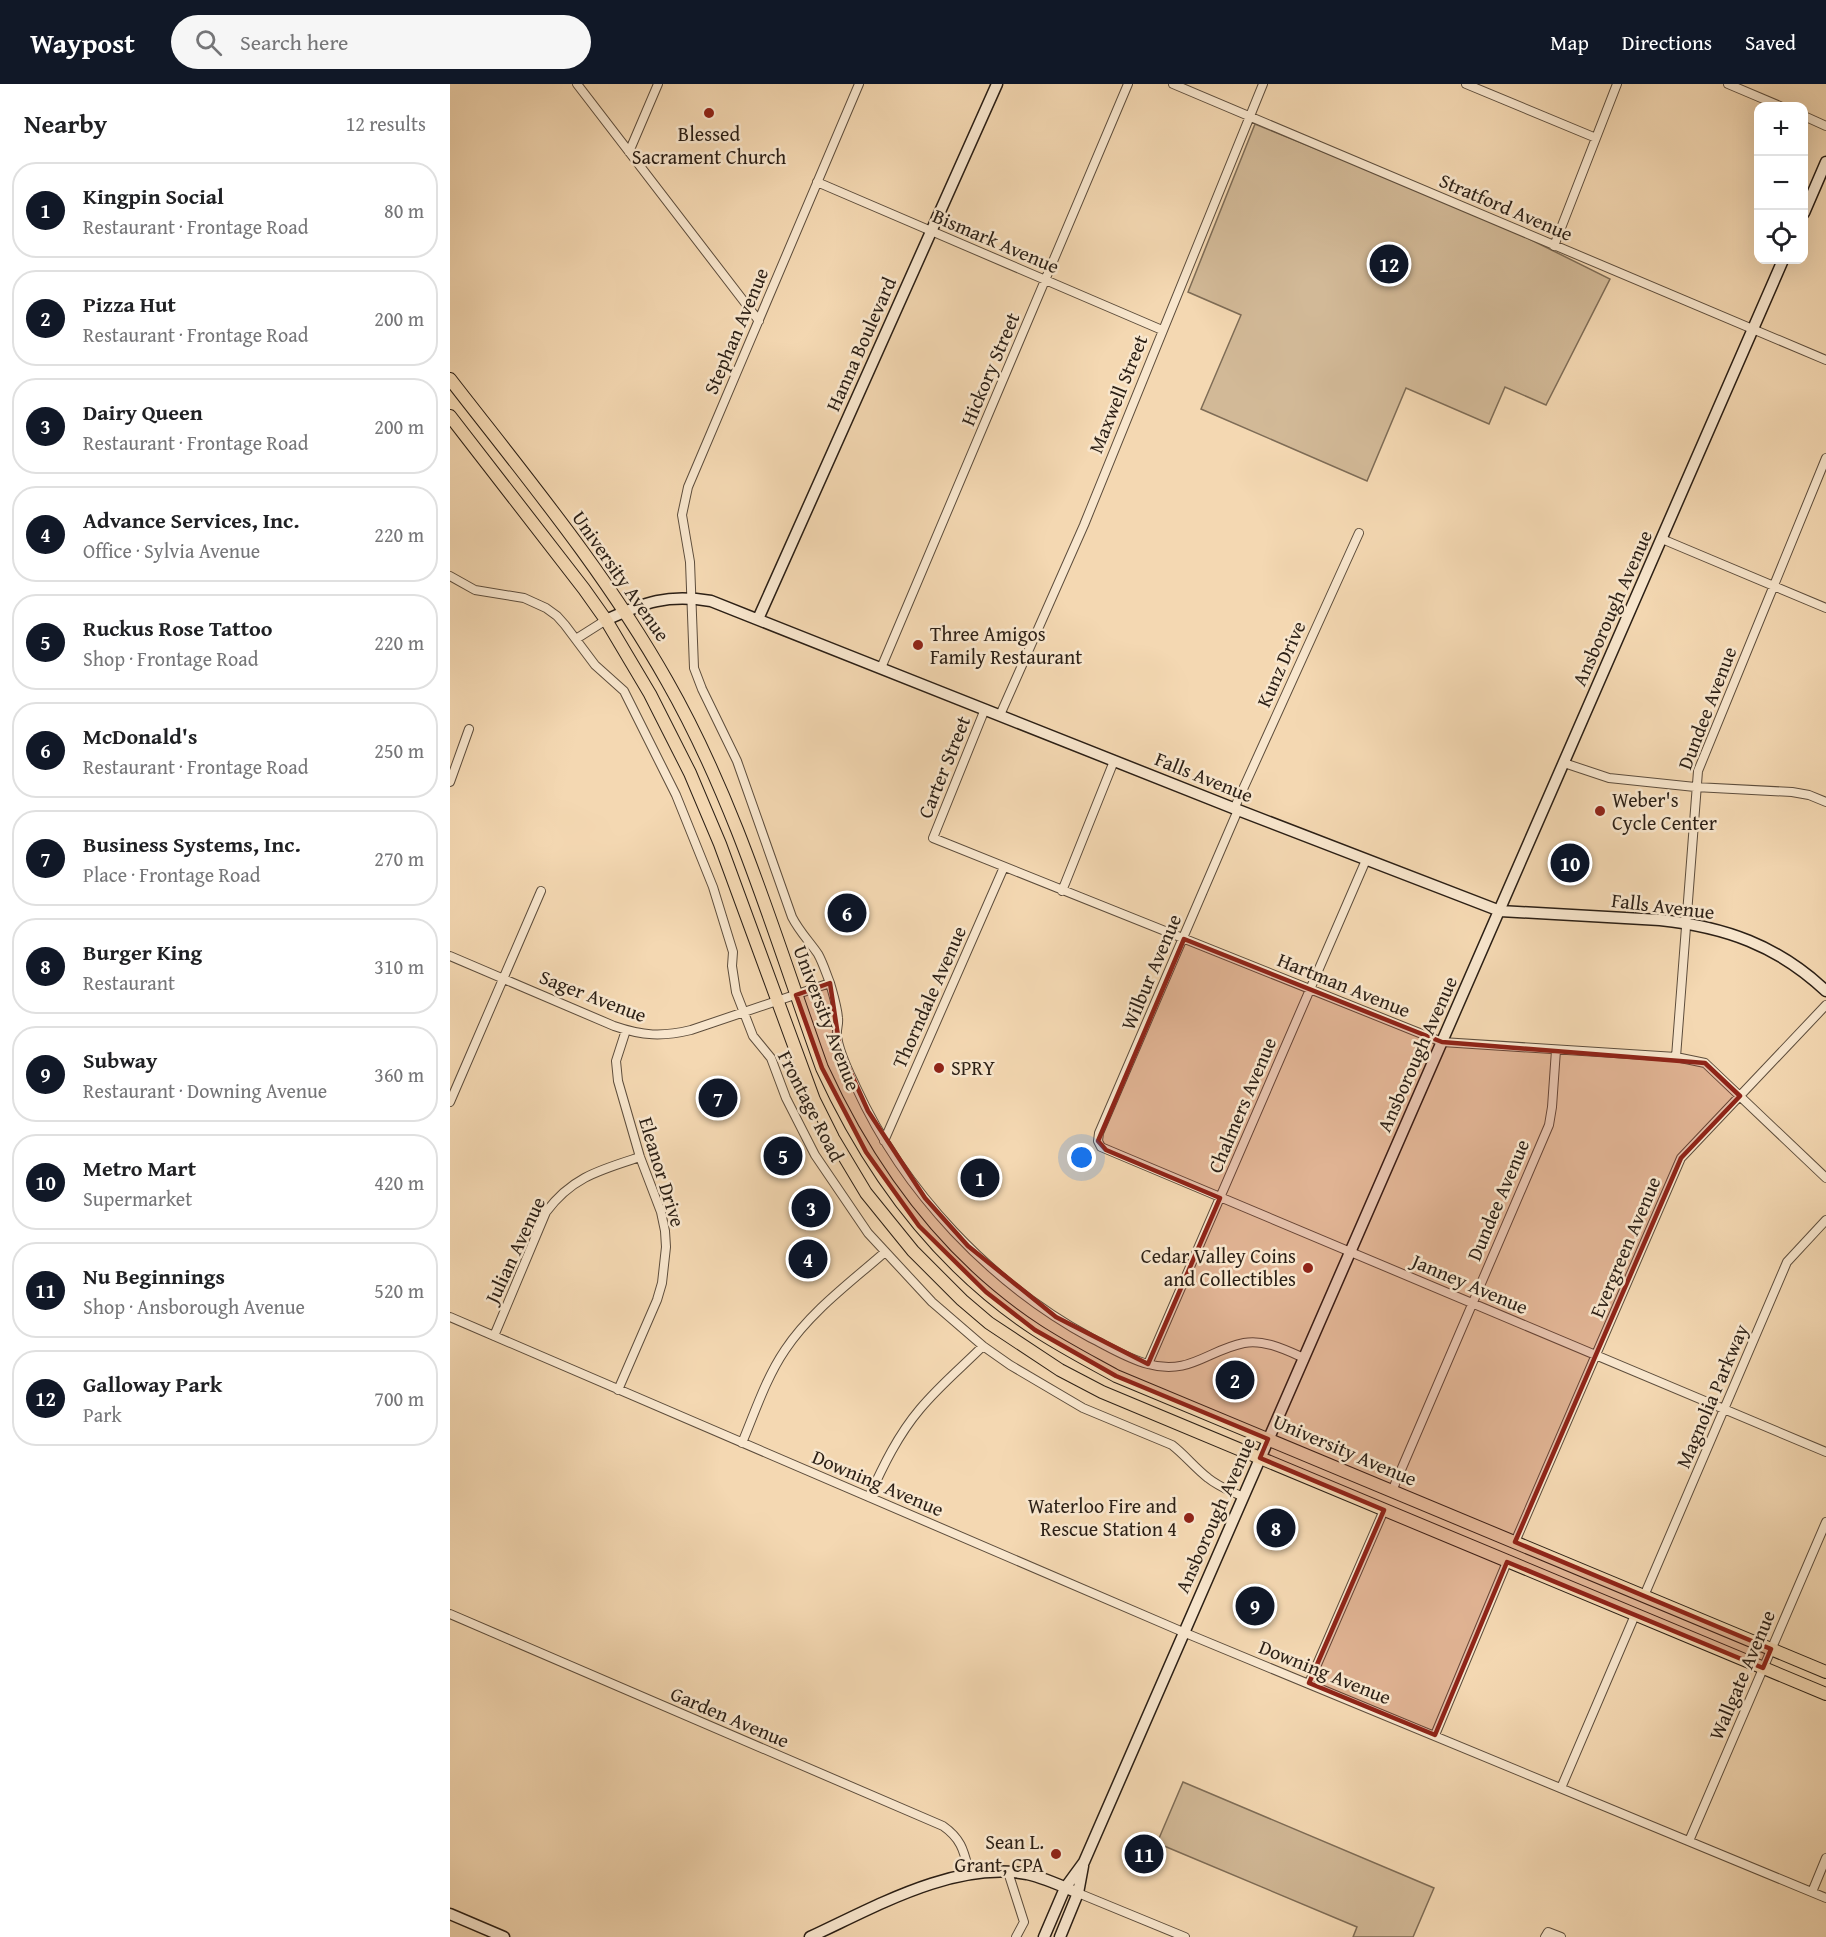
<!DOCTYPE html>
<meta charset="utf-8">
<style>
body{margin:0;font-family:"Gentium Book Plus",serif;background:#f6f6f6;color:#202124}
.controls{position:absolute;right:18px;top:18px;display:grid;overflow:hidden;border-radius:12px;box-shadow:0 6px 24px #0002}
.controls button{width:54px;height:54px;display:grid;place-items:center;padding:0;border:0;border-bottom:2px solid #e0e0e0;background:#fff;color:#202124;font:30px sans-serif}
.you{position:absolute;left:632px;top:1074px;width:21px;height:21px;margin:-15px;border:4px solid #fff;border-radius:50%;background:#1a73e8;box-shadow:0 0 0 9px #1a73e833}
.badge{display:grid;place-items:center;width:39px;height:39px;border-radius:50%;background:#111827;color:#fff;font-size:20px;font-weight:700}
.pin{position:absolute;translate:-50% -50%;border:3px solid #fff;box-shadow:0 2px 6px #0006}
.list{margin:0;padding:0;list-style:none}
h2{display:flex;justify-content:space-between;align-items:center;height:78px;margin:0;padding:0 24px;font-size:26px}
h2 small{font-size:20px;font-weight:400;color:#757577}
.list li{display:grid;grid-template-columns:39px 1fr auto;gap:18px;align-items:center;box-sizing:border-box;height:96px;margin:0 12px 12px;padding:0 12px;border:2px solid #e0e0e0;border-radius:24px}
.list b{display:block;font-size:22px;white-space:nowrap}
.list p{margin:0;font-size:20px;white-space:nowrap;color:#757577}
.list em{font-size:20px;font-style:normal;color:#757577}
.icon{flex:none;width:33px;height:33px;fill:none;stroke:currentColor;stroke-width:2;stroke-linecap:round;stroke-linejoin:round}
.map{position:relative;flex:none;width:1376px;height:1853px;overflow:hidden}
header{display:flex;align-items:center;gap:36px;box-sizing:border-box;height:84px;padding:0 30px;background:#111827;color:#fff}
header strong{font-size:28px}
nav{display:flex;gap:33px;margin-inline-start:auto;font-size:21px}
.search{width:420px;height:54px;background:#f6f6f6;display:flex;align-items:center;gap:15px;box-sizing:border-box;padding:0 21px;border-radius:33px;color:#757577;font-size:22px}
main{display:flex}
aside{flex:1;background:#fff}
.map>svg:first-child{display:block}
</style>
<header>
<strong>Waypost</strong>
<div class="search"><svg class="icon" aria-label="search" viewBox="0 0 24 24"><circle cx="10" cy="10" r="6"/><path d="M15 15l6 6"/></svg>Search here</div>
<nav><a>Map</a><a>Directions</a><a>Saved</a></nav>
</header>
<main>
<aside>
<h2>Nearby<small>12 results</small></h2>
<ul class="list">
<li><span class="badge">1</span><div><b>Kingpin Social</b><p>Restaurant · Frontage Road</p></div><em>80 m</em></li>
<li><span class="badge">2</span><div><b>Pizza Hut</b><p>Restaurant · Frontage Road</p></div><em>200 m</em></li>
<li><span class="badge">3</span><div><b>Dairy Queen</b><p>Restaurant · Frontage Road</p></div><em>200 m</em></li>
<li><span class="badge">4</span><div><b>Advance Services, Inc.</b><p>Office · Sylvia Avenue</p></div><em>220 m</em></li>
<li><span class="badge">5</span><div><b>Ruckus Rose Tattoo</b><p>Shop · Frontage Road</p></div><em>220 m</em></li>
<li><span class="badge">6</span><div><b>McDonald's</b><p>Restaurant · Frontage Road</p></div><em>250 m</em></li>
<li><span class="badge">7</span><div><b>Business Systems, Inc.</b><p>Place · Frontage Road</p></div><em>270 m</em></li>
<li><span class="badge">8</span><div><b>Burger King</b><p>Restaurant</p></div><em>310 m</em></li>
<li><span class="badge">9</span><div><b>Subway</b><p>Restaurant · Downing Avenue</p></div><em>360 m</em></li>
<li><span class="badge">10</span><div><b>Metro Mart</b><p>Supermarket</p></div><em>420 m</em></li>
<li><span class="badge">11</span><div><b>Nu Beginnings</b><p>Shop · Ansborough Avenue</p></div><em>520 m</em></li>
<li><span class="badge">12</span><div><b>Galloway Park</b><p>Park</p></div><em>700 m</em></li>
</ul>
</aside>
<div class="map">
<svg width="1376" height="1853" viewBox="0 0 1376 1853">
<rect width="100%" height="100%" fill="#f4d8b2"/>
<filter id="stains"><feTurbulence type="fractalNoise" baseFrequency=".00333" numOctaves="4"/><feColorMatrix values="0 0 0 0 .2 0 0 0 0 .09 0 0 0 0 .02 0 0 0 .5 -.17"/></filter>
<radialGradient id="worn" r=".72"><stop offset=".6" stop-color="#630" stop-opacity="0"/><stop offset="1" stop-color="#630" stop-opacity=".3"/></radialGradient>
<!-- green -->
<path fill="#d2b997" stroke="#7e6c56" stroke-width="1.5" d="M805 40 1037 134 1160 195 1096 321 1055 303 1039 340 956 304 917 397 751 325 791 231 738 208Z
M733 1698 984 1804 963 1853H903L907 1843 707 1759Z"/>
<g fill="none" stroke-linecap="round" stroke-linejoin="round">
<defs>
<path id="street" d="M127 0 309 237
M409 0 238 403 232 431 240 478 244 584 252 605 287 677 342 833C349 847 359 857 368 870 373 879 376 889 380 899 383 910 387 922 388 934 389 940 386 946 387 952 389 969 399 988 406 1003 454 1108 540 1199 641 1254 659 1263 678 1275 698 1280 739 1292 758 1266 794 1259 814 1255 836 1266 854 1274
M723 0 1376 276
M1016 0 1146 54
M1278 0 1330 22
M1354 32 1376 42
M179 68 208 0
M367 98 712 246
M1104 162 1167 0
M1212 455 1376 524
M0 492 25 506 74 514 96 524 107 532 115 541 145 581 174 607 226 711 263 803 283 868 282 882 286 908 303 952 321 974 336 1014 365 1071 418 1149 482 1218 533 1262 560 1281 633 1324 722 1361C735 1371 745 1384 758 1394 769 1403 781 1407 793 1413
M126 555 156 536
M431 584 678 0
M535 625 483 754 992 958 1226 973 1255 979 1376 1094
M550 631 634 441 813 0
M1114 679 1159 694 1245 703 1342 708 1359 711 1376 718
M0 698 19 645
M784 725 909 449
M788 726 649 1049 648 1057 651 1063 1376 1368
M612 807 664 677
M0 872 164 942C193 952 212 953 241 946L380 899
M1226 973 1248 687 1376 374
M0 1018 91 807
M434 1057 554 783
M0 1233 733 1548 1376 1814
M44 1252 96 1128C122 1093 150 1086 190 1073
M698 1280 916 776
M168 1306 207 1216 212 1199 216 1163 215 1147 211 1128 190 1073 168 997 166 977 176 946
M292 1359C305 1328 316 1294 335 1266 361 1227 401 1198 435 1168
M942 1407 1099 1041 1102 1023 1106 966
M419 1413C433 1382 448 1351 470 1325 489 1302 512 1283 533 1262
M1065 1458 1231 1074 1376 921
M1194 1512 1337 1178 1376 1136
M0 1530 493 1742C513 1756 514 1769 520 1791
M859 1599 934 1426
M985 1651 1057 1478
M1111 1704 1185 1531
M1239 1757 1376 1438
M558 1788 574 1838 566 1853
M1362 1808 1376 1774
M628 1809 735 1853
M1095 1853 1098 1848 1111 1853"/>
<path id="secondary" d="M1354 129 1376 78
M308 535 547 0
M156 536C195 518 217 510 261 517L788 726 1050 827 1210 836C1275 843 1327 861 1376 907
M0 1830 54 1853
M360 1853C423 1824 505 1776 577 1790 595 1794 612 1802 628 1809
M594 1853 615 1804 634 1778 1333 176
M610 1853 628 1809 633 1782"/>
<path id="primary" d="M0 295C76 393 156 489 217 597 286 718 325 853 372 984 420 1089 489 1182 586 1246 612 1263 639 1277 666 1292L1376 1588
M0 332 134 505 156 536 200 610 240 689 270 760 364 1016 383 1054 416 1109 463 1167 512 1216 539 1239 610 1286 652 1308 1376 1610"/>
</defs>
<!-- street casing -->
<use href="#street" stroke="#5d4d3c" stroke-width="10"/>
<!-- secondary casing -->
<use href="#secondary" stroke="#2b1f15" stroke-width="13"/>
<!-- primary casing -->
<use href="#primary" stroke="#2b1f15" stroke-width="14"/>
<!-- street -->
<use href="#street" stroke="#f8e6cd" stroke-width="8"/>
<!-- secondary -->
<use href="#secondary" stroke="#f8e6cd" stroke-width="10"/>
<!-- primary -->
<use href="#primary" stroke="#f4d8b2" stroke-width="12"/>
</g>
<!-- marked area -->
<path fill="#8f2418" fill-opacity="0.2" stroke="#8f2418" stroke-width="4.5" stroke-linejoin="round" d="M734 855 992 958 1255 979 1290 1012 1231 1074 1065 1458 1321 1565 1313 1584 1057 1478 985 1651 859 1599 934 1426 810 1374 818 1355 666 1292 585 1246 536 1208 469 1142 416 1068 372 984 346 911 380 899 390 965 418 1027 475 1114 518 1162 606 1233 698 1280 770 1114 656 1066 648 1057Z"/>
<!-- markers -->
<g fill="#8f2418" stroke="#f8e6cd" stroke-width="2">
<circle cx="259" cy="29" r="6"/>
<circle cx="468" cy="561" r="6"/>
<circle cx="1150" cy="727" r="6"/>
<circle cx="489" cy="984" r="6"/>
<circle cx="858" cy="1184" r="6"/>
<circle cx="739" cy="1434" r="6"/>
<circle cx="606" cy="1770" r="6"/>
</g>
<g text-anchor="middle" stroke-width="5" stroke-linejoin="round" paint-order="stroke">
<!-- poi labels -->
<g font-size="20" fill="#2b1f15" stroke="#f8e6cd" text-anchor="start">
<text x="259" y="57" text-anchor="middle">Blessed<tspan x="259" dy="23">Sacrament Church</tspan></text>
<text x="480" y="557">Three Amigos<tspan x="480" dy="23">Family Restaurant</tspan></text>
<text x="1162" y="723">Weber's<tspan x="1162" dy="23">Cycle Center</tspan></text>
<text x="501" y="991">SPRY</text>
<text x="846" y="1179" text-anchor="end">Cedar Valley Coins<tspan x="846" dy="23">and Collectibles</tspan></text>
<text x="727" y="1429" text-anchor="end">Waterloo Fire and<tspan x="727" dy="23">Rescue Station 4</tspan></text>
<text x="594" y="1765" text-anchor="end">Sean L.<tspan x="594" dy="23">Grant, CPA</tspan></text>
</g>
<!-- street labels -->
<g font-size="20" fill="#2b1f15" stroke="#f8e6cd">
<text transform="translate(1056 123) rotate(23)" y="7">Stratford Avenue</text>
<text transform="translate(546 157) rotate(23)" y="7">Bismark Avenue</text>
<text transform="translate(286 247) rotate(-67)" y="7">Stephan Avenue</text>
<text transform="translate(411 260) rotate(-66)" y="7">Hanna Boulevard</text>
<text transform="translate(540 285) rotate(-67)" y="7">Hickory Street</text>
<text transform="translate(668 310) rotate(-68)" y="7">Maxwell Street</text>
<text transform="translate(171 492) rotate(55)" y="7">University Avenue</text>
<text transform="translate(1162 524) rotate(-66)" y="7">Ansborough Avenue</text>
<text transform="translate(831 580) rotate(-66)" y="7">Kunz Drive</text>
<text transform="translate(1257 624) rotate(-69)" y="7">Dundee Avenue</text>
<text transform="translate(494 683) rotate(-68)" y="7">Carter Street</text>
<text transform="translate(754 693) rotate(22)" y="7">Falls Avenue</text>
<text transform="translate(1213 822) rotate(7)" y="7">Falls Avenue</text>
<text transform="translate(701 888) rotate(-67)" y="7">Wilbur Avenue</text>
<text transform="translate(894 901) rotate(22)" y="7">Hartman Avenue</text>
<text transform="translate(143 912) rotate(21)" y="7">Sager Avenue</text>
<text transform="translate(479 913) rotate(-66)" y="7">Thorndale Avenue</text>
<text transform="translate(377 934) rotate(69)" y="7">University Avenue</text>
<text transform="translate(967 970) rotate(-66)" y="7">Ansborough Avenue</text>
<text transform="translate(792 1021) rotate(-67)" y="7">Chalmers Avenue</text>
<text transform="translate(361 1022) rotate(63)" y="7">Frontage Road</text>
<text transform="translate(212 1088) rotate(73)" y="7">Eleanor Drive</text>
<text transform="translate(1048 1116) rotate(-67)" y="7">Dundee Avenue</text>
<text transform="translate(1175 1163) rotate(-67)" y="7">Evergreen Avenue</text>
<text transform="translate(65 1166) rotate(-65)" y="7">Julian Avenue</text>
<text transform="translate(1020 1200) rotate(23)" y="7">Janney Avenue</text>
<text transform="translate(1262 1312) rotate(-67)" y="7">Magnolia Parkway</text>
<text transform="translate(895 1366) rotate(23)" y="7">University Avenue</text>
<text transform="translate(428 1399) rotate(23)" y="7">Downing Avenue</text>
<text transform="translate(765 1431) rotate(-66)" y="7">Ansborough Avenue</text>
<text transform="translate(875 1588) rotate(22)" y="7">Downing Avenue</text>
<text transform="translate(1292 1591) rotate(-67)" y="7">Wallgate Avenue</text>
<text transform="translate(280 1633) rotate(23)" y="7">Garden Avenue</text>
</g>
</g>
<rect width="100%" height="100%" filter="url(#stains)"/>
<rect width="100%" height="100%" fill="url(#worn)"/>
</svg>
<div class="controls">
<button>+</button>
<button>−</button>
<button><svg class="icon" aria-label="locate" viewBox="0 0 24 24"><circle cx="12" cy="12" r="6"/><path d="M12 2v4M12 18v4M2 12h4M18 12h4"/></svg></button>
</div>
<div class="you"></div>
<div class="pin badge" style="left:530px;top:1094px">1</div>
<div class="pin badge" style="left:785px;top:1296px">2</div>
<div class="pin badge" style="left:361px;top:1124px">3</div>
<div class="pin badge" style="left:358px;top:1175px">4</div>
<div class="pin badge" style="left:333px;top:1072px">5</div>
<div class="pin badge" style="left:397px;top:829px">6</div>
<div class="pin badge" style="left:268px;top:1014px">7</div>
<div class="pin badge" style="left:826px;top:1444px">8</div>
<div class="pin badge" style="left:805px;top:1522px">9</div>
<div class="pin badge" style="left:1120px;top:779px">10</div>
<div class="pin badge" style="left:694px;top:1770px">11</div>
<div class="pin badge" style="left:939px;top:180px">12</div>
</div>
</main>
